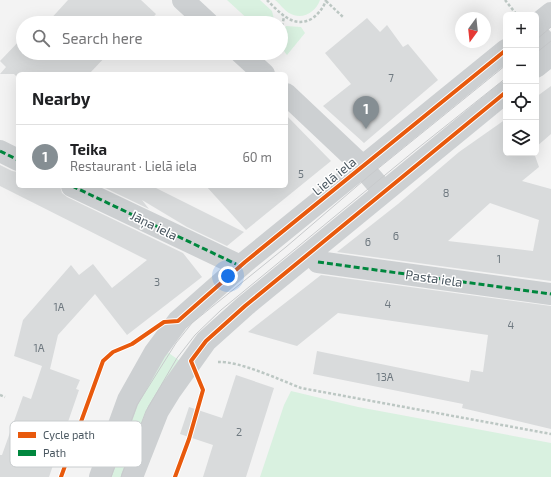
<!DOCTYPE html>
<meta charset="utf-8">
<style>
body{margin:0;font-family:"Exo 2",sans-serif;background:#f6f6f6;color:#202124}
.controls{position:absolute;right:12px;top:12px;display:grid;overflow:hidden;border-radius:6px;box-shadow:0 4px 16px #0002}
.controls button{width:36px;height:36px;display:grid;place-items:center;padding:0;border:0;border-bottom:1px solid #e0e0e0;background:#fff;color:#202124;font:20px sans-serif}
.compass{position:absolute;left:455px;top:12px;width:36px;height:36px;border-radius:50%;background:#fff;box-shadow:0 4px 16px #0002;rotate:195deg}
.you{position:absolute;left:228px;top:276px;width:14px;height:14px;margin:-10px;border:3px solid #fff;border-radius:50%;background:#1a73e8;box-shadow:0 0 0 6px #1a73e833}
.badge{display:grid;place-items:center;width:26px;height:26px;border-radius:50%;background:#858e93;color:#fff;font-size:13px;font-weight:700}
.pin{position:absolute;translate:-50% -33px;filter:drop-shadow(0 1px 2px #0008)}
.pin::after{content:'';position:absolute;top:21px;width:14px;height:12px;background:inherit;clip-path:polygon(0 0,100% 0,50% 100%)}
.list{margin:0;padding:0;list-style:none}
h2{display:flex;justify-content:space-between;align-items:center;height:52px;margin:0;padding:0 16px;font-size:17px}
h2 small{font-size:13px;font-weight:400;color:#757577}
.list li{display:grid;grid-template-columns:26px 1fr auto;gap:12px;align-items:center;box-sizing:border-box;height:64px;padding:0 16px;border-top:1px solid #e0e0e0}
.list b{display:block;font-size:15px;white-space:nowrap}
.list p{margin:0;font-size:13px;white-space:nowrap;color:#757577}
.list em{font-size:13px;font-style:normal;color:#757577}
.icon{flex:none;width:22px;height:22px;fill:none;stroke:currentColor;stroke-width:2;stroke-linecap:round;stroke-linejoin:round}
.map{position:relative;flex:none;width:551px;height:477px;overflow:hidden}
.search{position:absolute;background:#fff;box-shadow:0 4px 16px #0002;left:16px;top:16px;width:272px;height:44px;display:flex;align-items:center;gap:10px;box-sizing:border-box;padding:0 14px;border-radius:22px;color:#757577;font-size:15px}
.panel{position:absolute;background:#fff;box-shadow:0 4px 16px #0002;left:16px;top:72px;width:272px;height:116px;border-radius:6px}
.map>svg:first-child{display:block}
</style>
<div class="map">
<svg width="551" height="477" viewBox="0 0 551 477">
<rect width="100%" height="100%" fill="#f3f3f3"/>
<!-- green -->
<path fill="#d9f1e0" d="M227 0H260L272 11 275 23H252Z
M275 0H320C316 12 302 21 289 13 284 10 280 4 275 0Z
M286 26 301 27 305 33 287 55C280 48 280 34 286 26Z
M166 351 180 361 127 477H106L121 436Z
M291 391 358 407 551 443V477H260L284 405Z"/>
<!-- building -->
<path fill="#d9dbdc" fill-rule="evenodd" d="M68 0H141L156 14 148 23H47Z
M367 18 380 32 387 25 403 47 408 44 438 80 364 143 323 106 351 84 325 53Z
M23 37V53H109L89 74H18V78L14 74H0L6 67 0 61Z
M551 86V134L536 147V97Z
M286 115 331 161 246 230 206 186H286Z
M506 119V153H534L539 167 522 181 551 189V281L337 252 398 204 459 152ZM490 203 539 220 533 251 448 241Z
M0 165 12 171 18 172V186H60L62 193 67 197 183 253 202 277 127 335 95 294 58 335 50 369 80 380 76 389 79 390 49 477H0V455H2L23 396 31 399 42 366 14 356 23 320 71 265 79 275 93 264 112 288 147 260 0 186Z
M101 186H152L244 232 227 246 187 227 142 200 149 209Z
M321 275 551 306V429L462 408 463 404 313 374 317 351 469 382 471 370 483 372 488 335 338 313 297 346 248 332Z
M236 375 274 388 246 477H203L213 445 180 434 189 407 222 418Z"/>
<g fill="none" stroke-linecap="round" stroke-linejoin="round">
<!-- path -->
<path stroke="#bcc7c3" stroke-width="2.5" stroke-dasharray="3 2" stroke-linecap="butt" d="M267 0C279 12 294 30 313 18 319 13 324 7 326 0
M505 0 517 15
M326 1 343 17
M281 31 284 17
M218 362C240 361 280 380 301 388L551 434
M0 395 5 397"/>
<!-- minor -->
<path stroke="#cdd0d2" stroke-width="22" d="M183 0 208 23
M536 25 551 13
M536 32 551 48
M241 53 264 74
M536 67 551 55
M286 94 357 161 384 192
M0 151 18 160
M72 186 236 264
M318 262 551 294
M100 477 128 400 155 352 178 321 245 262 506 50
M132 477 158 411 171 390 206 341 245 306 506 92"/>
<!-- tram -->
<path stroke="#c8cacc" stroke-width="1" d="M536 40 551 27
M536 53 551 41
M111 477 137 405 176 343 192 323 286 247 370 175 506 65
M121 477 146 411 177 358 195 335 221 310 413 152 506 78"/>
<!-- quiet -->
<path stroke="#00873e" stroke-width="3" stroke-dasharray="6 3" stroke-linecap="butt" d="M0 151 18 160
M72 186 236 264
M318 262 551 294"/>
<defs>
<path id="cycleway" d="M61 477 103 361 113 352 132 344 164 322 178 321 245 262 506 50
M175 477 189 439 203 390 191 361 206 341 245 306 506 92"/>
</defs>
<!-- cycleway casing -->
<use href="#cycleway" stroke="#fff" stroke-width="6"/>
<!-- cycleway -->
<use href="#cycleway" stroke="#e8590c" stroke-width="4"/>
</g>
<g text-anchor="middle" stroke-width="3" stroke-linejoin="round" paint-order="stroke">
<!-- number labels -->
<g font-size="11" fill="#6f7980">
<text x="391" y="82">7</text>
<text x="301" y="178">5</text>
<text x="446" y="197">8</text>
<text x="396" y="240">6</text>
<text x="368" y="246">6</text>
<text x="499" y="263">1</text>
<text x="157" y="286">3</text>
<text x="388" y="308">4</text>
<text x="59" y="311">1A</text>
<text x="511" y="329">4</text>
<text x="39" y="352">1A</text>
<text x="385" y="381">13A</text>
<text x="239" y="436">2</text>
</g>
<!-- street labels -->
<g font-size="13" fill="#4a5760" stroke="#fff">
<text transform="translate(334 176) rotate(-39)" y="5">Lielā iela</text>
<text transform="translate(154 225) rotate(26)" y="5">Jāņa iela</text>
<text transform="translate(434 278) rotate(8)" y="5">Pasta iela</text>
</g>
</g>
<!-- legend -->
<rect x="10" y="421" width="132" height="46" rx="6" fill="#fff" stroke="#c9cdcf" stroke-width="1"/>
<rect x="18" y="432" width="18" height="6" fill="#e8590c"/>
<rect x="18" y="450" width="18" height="6" fill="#00873e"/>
<g font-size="11" fill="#4a5760">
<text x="43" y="439">Cycle path</text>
<text x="43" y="457">Path</text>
</g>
</svg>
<div class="controls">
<button>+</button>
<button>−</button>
<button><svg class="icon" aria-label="locate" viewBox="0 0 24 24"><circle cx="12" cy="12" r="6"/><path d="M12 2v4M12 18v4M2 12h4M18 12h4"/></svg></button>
<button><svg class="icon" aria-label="layers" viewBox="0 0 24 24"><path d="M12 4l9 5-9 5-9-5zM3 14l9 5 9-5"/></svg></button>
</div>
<svg class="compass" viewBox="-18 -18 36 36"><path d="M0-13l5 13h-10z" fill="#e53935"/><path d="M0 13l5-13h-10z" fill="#757577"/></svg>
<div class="you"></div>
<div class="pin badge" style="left:366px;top:129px">1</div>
<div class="search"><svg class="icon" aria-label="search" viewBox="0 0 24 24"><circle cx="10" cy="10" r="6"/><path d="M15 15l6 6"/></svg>Search here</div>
<section class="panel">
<h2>Nearby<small></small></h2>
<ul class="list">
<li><span class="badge">1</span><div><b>Teika</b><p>Restaurant · Lielā iela</p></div><em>60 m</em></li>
</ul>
</section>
</div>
